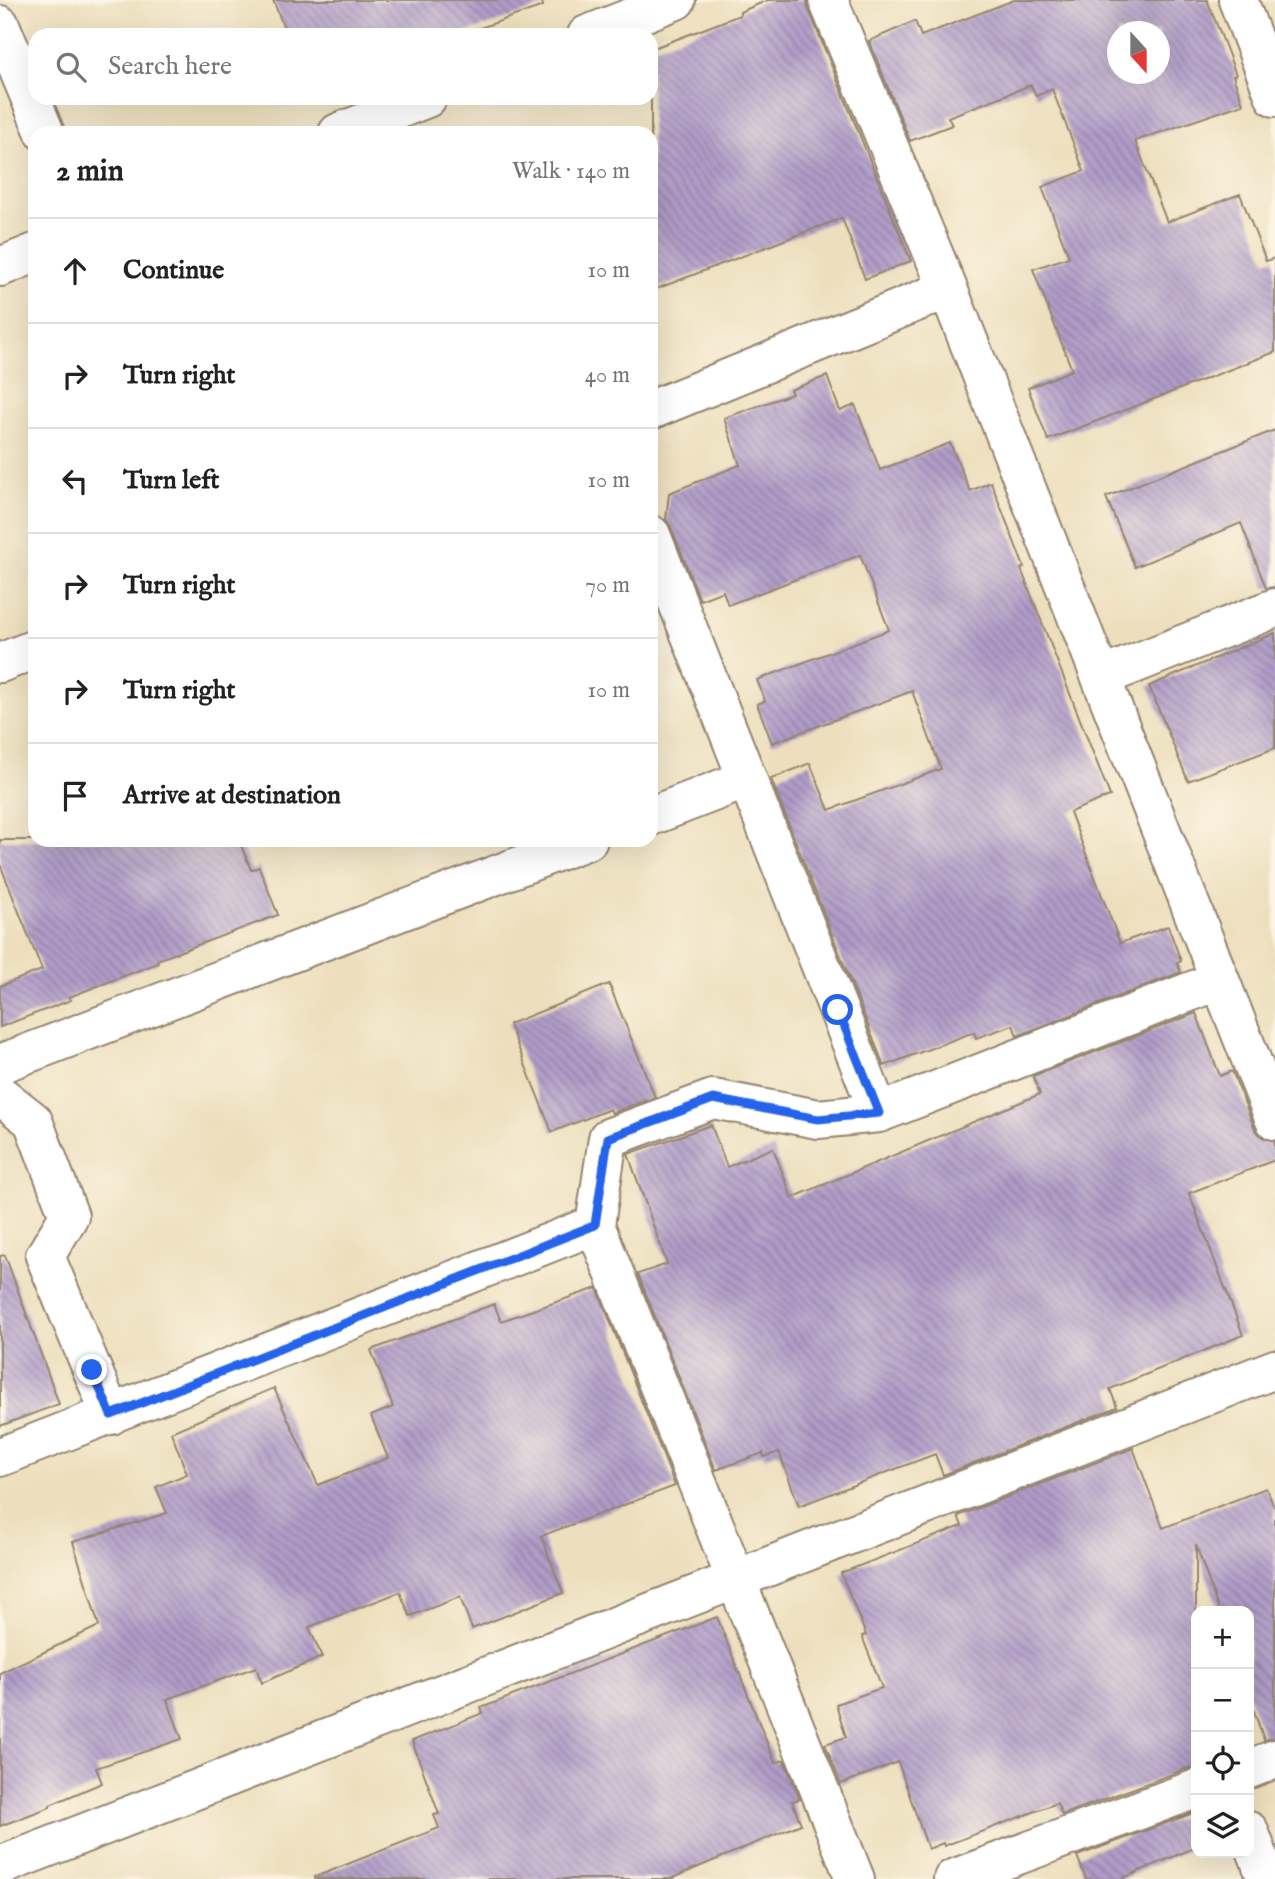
<!DOCTYPE html>
<meta charset="utf-8">
<style>
body{margin:0;font-family:"IM FELL English",serif;background:#f6f6f6;color:#222}
.controls{position:absolute;right:21px;bottom:21px;display:grid;overflow:hidden;border-radius:14px;box-shadow:0 7px 28px #0002}
.controls button{width:63px;height:63px;display:grid;place-items:center;padding:0;border:0;border-bottom:2px solid #e0e0e0;background:#fff;color:#222;font:35px sans-serif}
.compass{position:absolute;left:1107px;top:21px;width:63px;height:63px;border-radius:50%;background:#fff;box-shadow:0 7px 28px #0002;rotate:159deg}
.stop{position:absolute;width:21px;height:21px;margin:-16px;border:5px solid #2563eb;border-radius:50%;background:#fff}
.stop.end{background:#2563eb;border-color:#fff;box-shadow:0 2px 7px #0008}
.list{margin:0;padding:0;list-style:none}
h2{display:flex;justify-content:space-between;align-items:center;height:91px;margin:0;padding:0 28px;font-size:30px}
h2 small{font-size:23px;font-weight:400;color:#767676}
.list li{display:grid;grid-template-columns:46px 1fr auto;gap:21px;align-items:center;box-sizing:border-box;height:105px;padding:0 28px;border-top:2px solid #e0e0e0}
.list b{display:block;font-size:26px;white-space:nowrap}
.list em{font-size:23px;font-style:normal;color:#767676}
.icon{flex:none;width:38px;height:38px;fill:none;stroke:currentColor;stroke-width:2;stroke-linecap:round;stroke-linejoin:round}
.map{position:relative;flex:none;width:1275px;height:1879px;overflow:hidden}
.search{position:absolute;background:#fff;box-shadow:0 7px 28px #0002;left:28px;top:28px;width:630px;height:77px;display:flex;align-items:center;gap:18px;box-sizing:border-box;padding:0 24px;border-radius:21px;color:#767676;font-size:26px}
.panel{position:absolute;background:#fff;box-shadow:0 7px 28px #0002;left:28px;top:126px;width:630px;height:721px;border-radius:21px}
.map>svg:first-child{display:block}
</style>
<div class="map">
<svg width="1275" height="1879" viewBox="0 0 1275 1879">
<defs>
<pattern id="building-back-hatch" width="6" height="6" patternUnits="userSpaceOnUse" patternTransform="scale(1.75)"><rect width="6" height="6" fill="#af9cc8"/><path d="M-1 5l2 2M0 0l6 6M5-1l2 2" fill="none" stroke="#907fa2"/></pattern>
</defs>
<rect width="100%" height="100%" fill="#fcf5e5"/>
<filter id="ink" filterUnits="userSpaceOnUse"><feTurbulence type="fractalNoise" baseFrequency=".0143" numOctaves="2"/><feDisplacementMap in="SourceGraphic" scale="14" xChannelSelector="R" yChannelSelector="G"/><feConvolveMatrix kernelMatrix="1 2 1 2 8 2 1 2 1" color-interpolation-filters="sRGB"/></filter>
<filter id="wash" filterUnits="userSpaceOnUse"><feTurbulence type="fractalNoise" baseFrequency=".00686" numOctaves="4" result="noise"/><feDisplacementMap in="SourceGraphic" scale="28" xChannelSelector="R" yChannelSelector="G"/><feGaussianBlur stdDeviation="1.57" result="paint"/><feColorMatrix in="noise" values="0 0 0 0 0 0 0 0 0 0 0 0 0 0 0 0 0 1.4 0 .05"/><feComposite in="paint" operator="in"/></filter>
<g filter="url(#wash)">
<rect width="100%" height="100%" fill="#eddfbd"/>
<g id="blocks">
<!-- building -->
<path fill="url(#building-back-hatch)" fill-rule="evenodd" d="M273 0H542L543 6 460 35H287Z
M768 0H807L808 8 911 261 865 279 842 218 651 291V49L740 15V12Z
M1014 0H1207L1226 48 1236 75 1233 76 1243 104 1135 141 1167 222 1240 194 1266 261 1275 258V352L1048 440 1028 388 1072 370 1033 269 1069 257 1042 187 1084 171 1052 89 1036 96 1031 85 948 117 952 125 910 141 869 41 915 21 921 36ZM1117 32H1159V74H1117Z
M827 376 840 411 855 405 880 470 950 443 970 491 991 482 1024 567 1021 569 1110 796 1070 812 1120 943 1168 926 1181 961 1177 963 1181 972 1017 1036 1013 1025 976 1038 974 1032 884 1066 771 779 810 763 829 810 941 769 912 691 772 743 757 704 765 701 757 680 889 630 860 555 728 605 723 591 700 600 671 527 666 519 669 493 740 465 724 418 792 394 790 390Z
M1275 430V587L1266 588 1241 523 1135 567 1106 497Z
M1275 633V748L1188 781 1149 686Z
M0 840H239L251 870 259 867 278 915 157 960 158 963 69 997 71 1000 0 1027V986L42 970 0 864Z
M609 984 655 1097 612 1113 610 1109 552 1132 509 1024Z
M1196 1013 1220 1076 1232 1071 1255 1129 1262 1137 1275 1141V1160L1189 1193 1243 1335 1110 1389 1117 1407 943 1475 935 1454 799 1506 779 1452 764 1457 763 1453 716 1470 638 1274 667 1264 628 1154 711 1125 727 1167 773 1148 792 1198 1040 1094 1033 1076Z
M5 1255 59 1404 0 1426V1256Z
M597 1288 675 1486 541 1536 563 1593 472 1629 460 1597 410 1616 400 1592 309 1627 322 1657 262 1683 256 1667 167 1699 182 1739 96 1768 102 1783 50 1805V1807L0 1826V1673L99 1626 73 1542 167 1513 156 1487 187 1474 171 1432 274 1388 318 1485 388 1458 371 1416 393 1407 371 1350 494 1304 501 1321Z
M1133 1448 1163 1528 1266 1488 1275 1508V1738L1264 1740 1249 1696V1611H1219L1196 1545V1768H1188L1062 1815 1057 1803 944 1846 943 1843 928 1849 898 1762 841 1784 825 1744 846 1737 836 1704 882 1688 862 1636 866 1635 841 1573 962 1526 958 1516Z
M717 1617 775 1763 784 1760 800 1799 792 1801 801 1824 670 1879H315V1877L439 1828 434 1815 439 1814 412 1741 483 1713 481 1708Z
M1196 1812V1847L1121 1879H1086L1077 1856Z"/>
</g>
</g>
<g filter="url(#ink)">
<use href="#blocks" fill-opacity="0" stroke="#94846e" stroke-width="2"/>
<g fill="none" stroke-linecap="round" stroke-linejoin="round">
<defs>
<path id="minor" d="M828 0 948 289 1275 1120
M1238 0 1275 97
M0 25 45 133
M587 35 676 0
M338 133 427 98
M0 267 35 253
M651 410 948 289
M651 535 879 1113
M0 663 35 649
M1101 677 1275 608
M651 816 747 779
M0 1064 588 840
M0 1095 33 1121 69 1216 45 1256 111 1415
M595 1225 855 1879
M0 1457 595 1225 608 1138 713 1099 818 1119 879 1113 1220 980
M1249 1769 1275 1759
M1249 1831 1267 1879
M0 1866 1275 1369
M953 1879 1196 1789"/>
</defs>
<!-- minor casing -->
<use href="#minor" stroke="#94846e" stroke-width="42"/>
<!-- minor -->
<use href="#minor" stroke="#fff" stroke-width="38"/>
</g>
</g>
<g fill="none" stroke-linecap="round" stroke-linejoin="round" filter="url(#ink)">
<!-- route -->
<path stroke="#2563eb" stroke-width="9" d="M92 1370 111 1415 595 1225 608 1138 713 1099 818 1119 879 1113 838 1010"/>
</g>
</svg>
<div class="controls">
<button>+</button>
<button>−</button>
<button><svg class="icon" aria-label="locate" viewBox="0 0 24 24"><circle cx="12" cy="12" r="6"/><path d="M12 2v4M12 18v4M2 12h4M18 12h4"/></svg></button>
<button><svg class="icon" aria-label="layers" viewBox="0 0 24 24"><path d="M12 4l9 5-9 5-9-5zM3 14l9 5 9-5"/></svg></button>
</div>
<svg class="compass" viewBox="-18 -18 36 36"><path d="M0-13l5 13h-10z" fill="#e53935"/><path d="M0 13l5-13h-10z" fill="#767676"/></svg>
<div class="stop" style="left:838px;top:1010px"></div>
<div class="stop end" style="left:92px;top:1370px"></div>
<div class="search"><svg class="icon" aria-label="search" viewBox="0 0 24 24"><circle cx="10" cy="10" r="6"/><path d="M15 15l6 6"/></svg>Search here</div>
<section class="panel">
<h2>2 min<small>Walk · 140 m</small></h2>
<ul class="list">
<li><svg class="icon" aria-label="ahead" viewBox="0 0 24 24"><path d="M12 20V5M6 11l6-6 6 6"/></svg><div><b>Continue</b></div><em>10 m</em></li>
<li><svg class="icon" aria-label="right" viewBox="0 0 24 24"><path d="M7 20v-9h11M14 6l5 5-5 5"/></svg><div><b>Turn right</b></div><em>40 m</em></li>
<li><svg class="icon" aria-label="left" viewBox="0 0 24 24"><path d="M17 20v-9H6M10 6l-5 5 5 5"/></svg><div><b>Turn left</b></div><em>10 m</em></li>
<li><svg class="icon" aria-label="right" viewBox="0 0 24 24"><path d="M7 20v-9h11M14 6l5 5-5 5"/></svg><div><b>Turn right</b></div><em>70 m</em></li>
<li><svg class="icon" aria-label="right" viewBox="0 0 24 24"><path d="M7 20v-9h11M14 6l5 5-5 5"/></svg><div><b>Turn right</b></div><em>10 m</em></li>
<li><svg class="icon" aria-label="arrive" viewBox="0 0 24 24"><path d="M6 21V4h12l-3 4 3 4H6"/></svg><div><b>Arrive at destination</b></div></li>
</ul>
</section>
</div>
